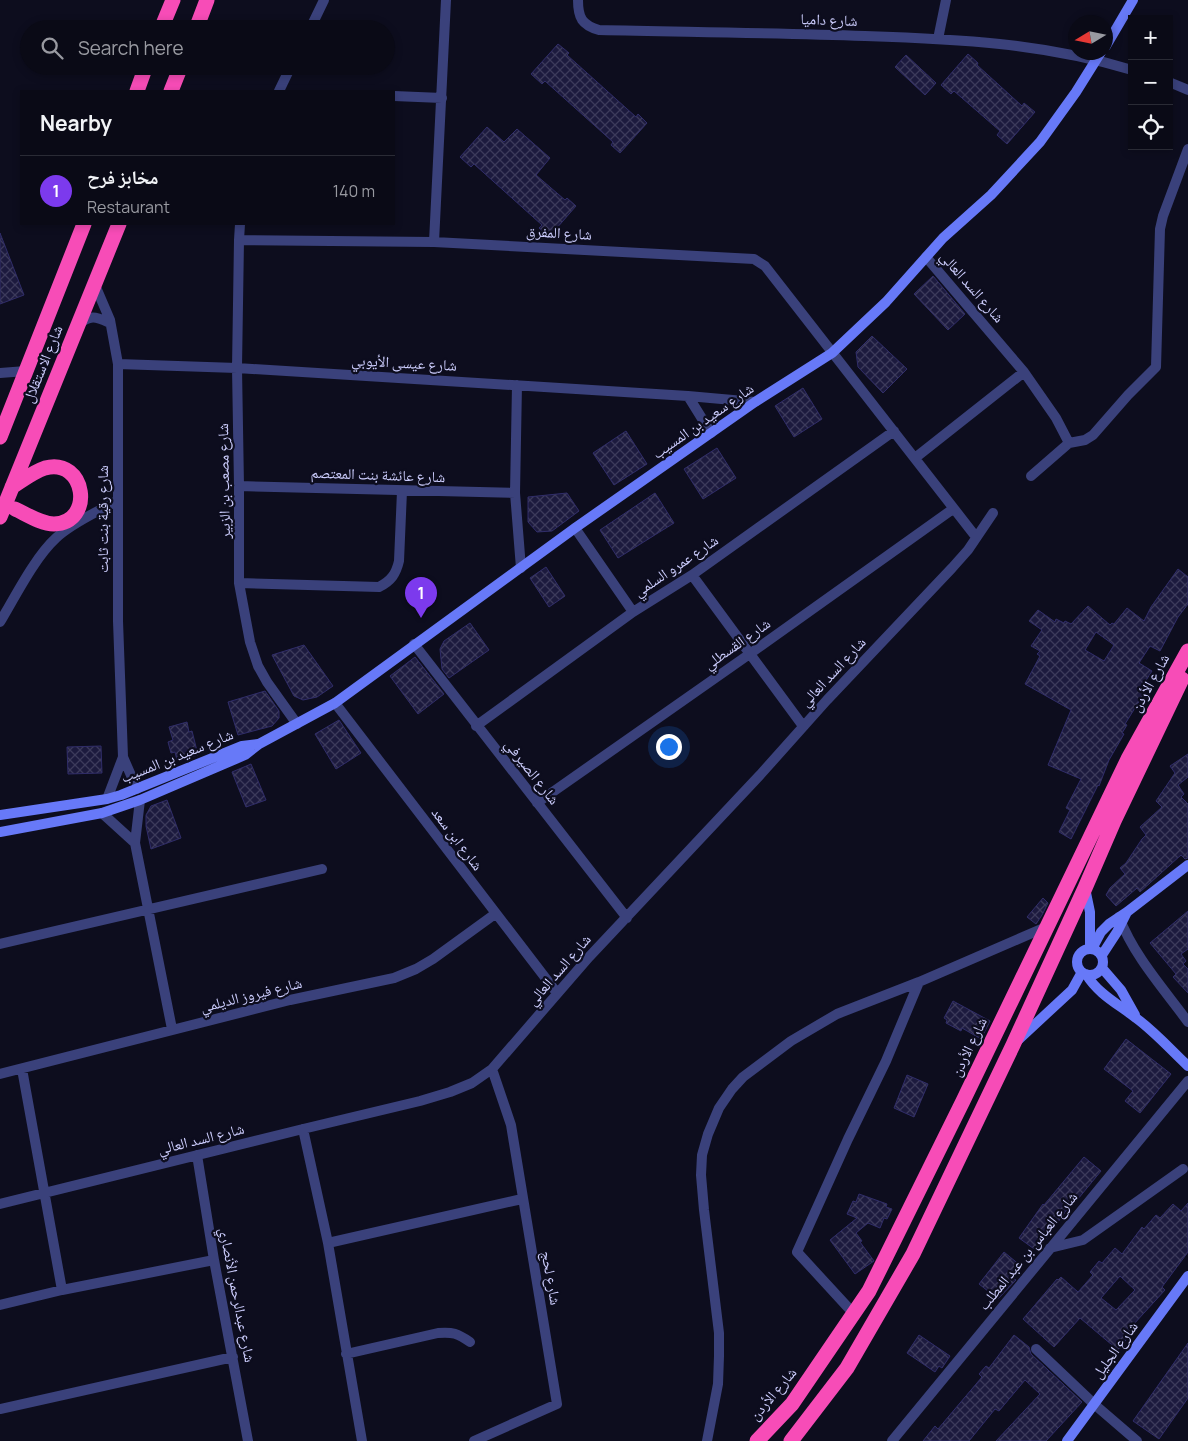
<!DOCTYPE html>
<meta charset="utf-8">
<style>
body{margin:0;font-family:Manrope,"Noto Naskh Arabic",sans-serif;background:#181823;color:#f1f3f6}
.controls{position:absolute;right:15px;top:15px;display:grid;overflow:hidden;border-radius:0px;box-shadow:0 2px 8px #0003}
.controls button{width:45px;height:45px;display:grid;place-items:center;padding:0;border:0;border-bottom:1px solid #2a2b35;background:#0a0a16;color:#f1f3f6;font:25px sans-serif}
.compass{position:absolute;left:1068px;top:15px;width:45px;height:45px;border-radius:50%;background:#0a0a16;box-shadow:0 2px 8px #0003;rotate:260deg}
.you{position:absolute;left:668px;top:746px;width:18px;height:18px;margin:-12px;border:4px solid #fff;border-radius:50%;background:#1a73e8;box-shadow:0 0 0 8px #1a73e833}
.badge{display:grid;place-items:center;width:32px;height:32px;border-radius:50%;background:#7c3aed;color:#fff;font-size:16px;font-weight:700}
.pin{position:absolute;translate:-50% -41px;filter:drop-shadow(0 1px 2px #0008)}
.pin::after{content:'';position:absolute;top:26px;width:18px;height:15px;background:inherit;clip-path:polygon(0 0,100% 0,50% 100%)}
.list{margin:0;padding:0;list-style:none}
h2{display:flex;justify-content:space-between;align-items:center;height:65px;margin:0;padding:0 20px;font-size:21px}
h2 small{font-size:16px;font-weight:400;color:#999aa1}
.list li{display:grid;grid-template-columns:32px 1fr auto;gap:15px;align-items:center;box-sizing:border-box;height:70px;padding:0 20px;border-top:1px solid #2a2b35}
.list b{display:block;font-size:19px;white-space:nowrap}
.list p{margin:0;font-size:16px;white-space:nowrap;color:#999aa1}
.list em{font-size:16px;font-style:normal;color:#999aa1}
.icon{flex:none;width:28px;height:28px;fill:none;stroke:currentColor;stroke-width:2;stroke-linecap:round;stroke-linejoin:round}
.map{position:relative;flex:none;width:1188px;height:1441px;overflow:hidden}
.search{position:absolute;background:#0a0a16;box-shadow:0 2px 8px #0003;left:20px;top:20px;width:375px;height:55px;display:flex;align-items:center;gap:12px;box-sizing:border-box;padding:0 18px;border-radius:28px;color:#999aa1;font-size:19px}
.panel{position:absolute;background:#0a0a16;box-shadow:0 2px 8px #0003;left:20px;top:90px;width:375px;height:135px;border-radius:0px}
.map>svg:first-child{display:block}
</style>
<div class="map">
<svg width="1188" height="1441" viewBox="0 0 1188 1441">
<defs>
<pattern id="building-cross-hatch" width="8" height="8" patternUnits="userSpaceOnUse" patternTransform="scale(1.25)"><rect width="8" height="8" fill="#1c1a3e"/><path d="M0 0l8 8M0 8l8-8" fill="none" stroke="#3c3a5b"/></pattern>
</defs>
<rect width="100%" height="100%" fill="#0d0d1e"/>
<!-- building -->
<path fill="url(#building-cross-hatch)" stroke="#302d69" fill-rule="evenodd" d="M558 44 569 53 567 55 636 117 638 114 647 123 620 153 611 145 613 142 545 81 542 84 531 74Z
M968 54 978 63 977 65 1022 106 1024 103 1035 112 1007 144 997 135 1000 131 954 91 951 94 941 85Z
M906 55 936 83 925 95 895 67Z
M487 127 504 142 517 129 550 158 536 175 565 200 567 198 576 206 549 237 539 228 542 225 474 164 471 167 460 157Z
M0 233 24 295 0 304Z
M933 276 965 314 948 330 914 294Z
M872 336 907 369 883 393 858 367 856 352Z
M803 388 822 419 794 437 775 406Z
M626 431 647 464 614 485 593 453Z
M717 448 736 478 703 499 684 469Z
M567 493 579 511 552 531 537 532 528 522V497Z
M655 493 674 523 618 558 600 530Z
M546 567 565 596 549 607 530 578Z
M1178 569 1188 577V604L1178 617 1160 651 1150 646 1139 663 1152 671 1143 685 1148 687 1125 724 1127 725 1122 733 1124 734 1109 760 1099 786 1098 785 1071 839 1059 832 1070 810 1066 808 1081 779 1048 765 1071 710 1025 684 1040 656 1037 654 1040 651 1031 646 1042 630 1029 621 1038 610 1055 622 1056 619 1064 623 1065 621 1071 624 1088 606 1110 625 1112 623 1114 624 1127 608 1144 621 1151 607ZM1096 632 1114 645 1104 661 1085 650Z
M470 623 489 650 449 678 442 669 440 649 444 641Z
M304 645 333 686 317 697 303 700 294 696 272 655Z
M415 657 444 694 418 714 390 676Z
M265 691 279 711V718L272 726 238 735 228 702Z
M339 720 361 753 336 769 315 734Z
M187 722 189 732 192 731 198 755 177 760 175 752 171 753 168 742 173 740 169 727Z
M101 746 102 773 68 774 67 747Z
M1188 754V777L1178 785 1184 794 1181 797 1188 804V858L1185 859 1181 855 1140 892 1137 888 1116 906 1106 895 1110 888 1125 874 1120 868 1126 863 1142 839 1146 835 1140 827 1162 807 1156 801 1175 773 1170 766Z
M251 764 266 800 246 807 232 772Z
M167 800 181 838 151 849 146 826V815L151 806Z
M1043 898 1048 903 1042 915 1036 924 1027 917Z
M1188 911V949L1181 954 1186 961 1183 964 1188 969V993L1173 977 1176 974 1150 943Z
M953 1001 990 1021 981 1039 962 1028 961 1031 946 1023 947 1020 944 1018Z
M1126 1039 1171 1074 1140 1113 1125 1101 1133 1091 1104 1069Z
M907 1075 928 1084 914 1117 894 1108Z
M1084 1157 1101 1171 1073 1205 1071 1204 1037 1251 1019 1238 1043 1204 1044 1205Z
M859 1194 887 1204 886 1207 892 1209 887 1219 884 1218 880 1228 868 1223 856 1233 862 1241 860 1242 874 1261 855 1274 830 1240 857 1218 847 1214 853 1201 856 1202Z
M1188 1203V1252L1162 1287 1165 1290 1133 1325 1136 1327 1118 1350 1080 1318 1054 1347 1023 1319 1057 1279 1058 1280 1061 1277 1078 1292 1093 1275 1090 1272 1099 1261 1102 1263 1115 1248 1122 1254 1142 1227 1144 1229 1156 1215 1160 1218 1173 1204 1181 1211ZM1120 1276 1135 1290 1116 1310 1101 1298Z
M1004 1252 1021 1266 1012 1277 1016 1280 998 1299 979 1284Z
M919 1335 950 1356 942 1368 939 1366 935 1372 907 1353Z
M1014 1335 1029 1347 1031 1354 1082 1402 1046 1441H996L1040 1394 1025 1380 999 1411 995 1409 969 1441H923L935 1426 938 1429 982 1377 979 1374 986 1366 989 1368Z
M1188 1343V1398L1159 1439 1133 1421Z"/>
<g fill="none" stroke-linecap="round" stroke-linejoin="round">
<!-- street -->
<path stroke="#3a417b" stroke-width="10" d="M578 0C578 18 582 25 599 30 688 32 777 33 865 36 956 39 1044 43 1132 70
M310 29 324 0
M938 39 946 0
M1169 82 1188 90
M279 91 291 66
M394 96 442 98
M240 224 239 240 237 368 239 486V583L250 642 258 666 267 682 297 724
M239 240 434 242 754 259 765 266 976 537
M434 242 446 0
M926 257 1024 372 1056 418 1069 443
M95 285 110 320 118 364V621L123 757 137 789
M78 325C91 314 96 317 110 323
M118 364 237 368 688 396 755 402
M0 373 26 371
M517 385 515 493 521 568
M688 396 711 433
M915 458 1024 372
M1031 476 1069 443 1085 440 1093 435 1128 395 1156 367 1160 229 1163 216 1188 149
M239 486 515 493
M575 528 633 612
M692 575 803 726
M239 583 379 587C391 581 396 574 399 561L402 491
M0 622C15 597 35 557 56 538 73 522 98 512 118 500
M414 644 627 918
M335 703 557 993
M476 726 633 612 692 575 894 431
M107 799 123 757
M140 800 135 843 172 1029
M537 803 751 653 953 509
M102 813 135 843
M1119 917C1134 956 1163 988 1188 1022
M0 944 322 869
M22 1069 62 1290
M0 1074 290 1000 394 978 416 969 433 959 495 914
M303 1129 328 1243 362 1441
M197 1155 214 1260 248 1441
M0 1204 303 1129 420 1101 450 1092 472 1083 492 1069 589 957 760 775 827 700 952 568 968 550 993 513
M328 1243 522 1199
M1050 1248 1083 1240 1183 1169
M0 1305 62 1290 214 1260
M854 1314 797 1252 848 1139 886 1061 919 982
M1036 1349 1094 1404 1137 1441
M346 1354 438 1333C453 1332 457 1333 470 1342
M0 1409 233 1357
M474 1441 557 1404 511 1125 492 1069
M707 1441 718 1384 719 1356V1333L704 1210 701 1175 702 1155 708 1134 719 1108 732 1089 743 1077 791 1041 837 1014 919 982 1046 927
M892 1441 1188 1081"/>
<!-- secondary -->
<path stroke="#6779f8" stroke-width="10" d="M1106 46 1133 0
M0 815 107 799 121 795 242 746 258 744
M0 832 102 813 140 800 245 755 259 744 335 703 575 528 755 402 832 353 886 302 943 238 991 195 1040 142 1076 92 1101 52
M1085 888 1090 912V948
M1077 962a13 13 0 1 1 26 0a13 13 0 1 1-26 0Z
M1092 949 1101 932 1109 924 1127 912 1188 865
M1102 955 1117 932 1127 912
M1102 968 1121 990 1135 1015
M1086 974C1098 994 1118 1004 1136 1018 1155 1032 1171 1050 1188 1066
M1017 1041 1072 990 1082 972
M1067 1441 1188 1276"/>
<!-- highway -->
<path stroke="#f74cb7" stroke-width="15" d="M161 29 173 0
M196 29 207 0
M137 91 146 66
M171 91 181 66
M0 437 84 224
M12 487C23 480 33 472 45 468 86 457 95 523 54 524 41 524 26 514 15 509
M0 517 119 224
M757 1441 792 1404 869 1291 963 1101 1128 759 1188 651
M791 1441 847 1368 913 1254 1013 1045 1085 888 1114 821 1182 679"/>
</g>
<g text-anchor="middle" stroke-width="4.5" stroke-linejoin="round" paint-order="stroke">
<!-- street labels -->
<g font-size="15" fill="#cccdfd" stroke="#0d0d1e">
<text transform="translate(829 20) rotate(2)" y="5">شارع داميا</text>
<text transform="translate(559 233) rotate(3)" y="5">شارع المفرق</text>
<text transform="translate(972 287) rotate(49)" y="5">شارع السد العالي</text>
<text transform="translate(404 363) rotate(3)" y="5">شارع عيسى الأيوبي</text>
<text transform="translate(43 364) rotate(-68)" y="5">شارع الاستقلال</text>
<text transform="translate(703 421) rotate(-35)" y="5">شارع سعيد بن المسيب</text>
<text transform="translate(378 475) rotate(2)" y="5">شارع عائشة بنت المعتصم</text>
<text transform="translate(224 481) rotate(-91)" y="5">شارع مصعب بن الزبير</text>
<text transform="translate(103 519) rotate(-90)" y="5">شارع رقية بنت ثابت</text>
<text transform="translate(676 566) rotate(-34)" y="5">شارع عمرو السلمي</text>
<text transform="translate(737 644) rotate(-35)" y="5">شارع القسطلي</text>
<text transform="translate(833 672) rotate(-47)" y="5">شارع السد العالي</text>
<text transform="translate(1150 683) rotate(-61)" y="5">شارع الأردن</text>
<text transform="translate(177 756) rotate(-22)" y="5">شارع سعيد بن المسيب</text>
<text transform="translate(532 772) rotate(52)" y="5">شارع الصيرفي</text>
<text transform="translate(457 839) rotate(53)" y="5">شارع ابن سعد</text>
<text transform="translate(559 970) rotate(-49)" y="5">شارع السد العالي</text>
<text transform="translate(251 995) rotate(-14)" y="5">شارع فيروز الديلمي</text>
<text transform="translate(969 1047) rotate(-64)" y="5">شارع الأردن</text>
<text transform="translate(201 1139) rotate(-14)" y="5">شارع السد العالي</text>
<text transform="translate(1028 1251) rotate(-51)" y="5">شارع العباس بن عبد المطلب</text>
<text transform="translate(551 1278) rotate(80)" y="5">شارع لحج</text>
<text transform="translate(237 1295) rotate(79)" y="5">شارع عبدالرحمن الأنصاري</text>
<text transform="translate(1115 1350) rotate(-54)" y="5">شارع الجليل</text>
<text transform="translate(773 1394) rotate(-50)" y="5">شارع الأردن</text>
</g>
</g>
</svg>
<div class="controls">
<button>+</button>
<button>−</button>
<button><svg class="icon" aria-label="locate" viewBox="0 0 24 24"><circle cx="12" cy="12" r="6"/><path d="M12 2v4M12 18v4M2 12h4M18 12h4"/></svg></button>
</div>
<svg class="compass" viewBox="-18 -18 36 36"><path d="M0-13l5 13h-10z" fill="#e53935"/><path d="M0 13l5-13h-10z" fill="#999aa1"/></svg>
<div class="you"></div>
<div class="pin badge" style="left:421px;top:618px">1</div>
<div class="search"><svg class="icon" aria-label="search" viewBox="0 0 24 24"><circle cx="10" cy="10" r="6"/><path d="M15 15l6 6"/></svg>Search here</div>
<section class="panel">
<h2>Nearby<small></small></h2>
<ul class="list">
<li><span class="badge">1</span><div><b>مخابز فرح</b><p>Restaurant</p></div><em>140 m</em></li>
</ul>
</section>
</div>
